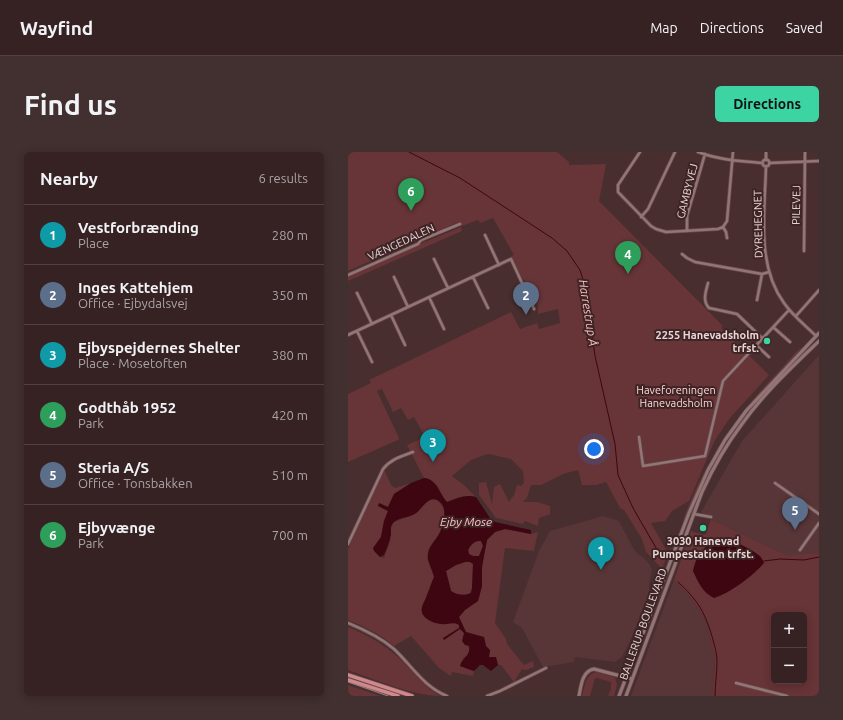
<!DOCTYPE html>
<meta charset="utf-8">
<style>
body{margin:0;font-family:Ubuntu,sans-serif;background:#422f30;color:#f1f3f6}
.controls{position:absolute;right:12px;bottom:12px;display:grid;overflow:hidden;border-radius:6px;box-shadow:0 2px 10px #0003}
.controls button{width:36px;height:36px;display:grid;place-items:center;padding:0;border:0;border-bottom:1px solid #513f41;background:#372223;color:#f1f3f6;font:20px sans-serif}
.you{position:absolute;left:246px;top:297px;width:14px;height:14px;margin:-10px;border:3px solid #fff;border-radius:50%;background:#1a73e8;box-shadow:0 0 0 6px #1a73e833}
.badge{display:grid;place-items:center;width:26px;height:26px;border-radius:50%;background:#3dd4a3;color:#fff;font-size:13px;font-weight:700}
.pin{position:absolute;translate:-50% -33px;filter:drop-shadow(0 1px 2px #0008)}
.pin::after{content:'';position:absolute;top:21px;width:14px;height:12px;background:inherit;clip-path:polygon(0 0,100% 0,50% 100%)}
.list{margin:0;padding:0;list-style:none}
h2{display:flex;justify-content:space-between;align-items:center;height:52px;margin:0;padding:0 16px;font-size:17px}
h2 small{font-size:13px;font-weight:400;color:#aaa4a6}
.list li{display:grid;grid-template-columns:26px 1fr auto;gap:12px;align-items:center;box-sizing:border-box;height:60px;padding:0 16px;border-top:1px solid #513f41}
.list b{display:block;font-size:15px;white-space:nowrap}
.list p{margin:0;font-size:13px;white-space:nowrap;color:#aaa4a6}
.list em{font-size:13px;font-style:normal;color:#aaa4a6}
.map{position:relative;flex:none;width:471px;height:544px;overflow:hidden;border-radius:6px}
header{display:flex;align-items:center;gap:24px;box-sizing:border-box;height:56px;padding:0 20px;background:#372223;border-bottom:1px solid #513f41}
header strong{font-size:19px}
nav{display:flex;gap:22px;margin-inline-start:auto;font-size:14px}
.intro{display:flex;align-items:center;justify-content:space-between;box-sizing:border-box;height:96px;padding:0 24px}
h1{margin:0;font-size:28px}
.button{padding:10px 18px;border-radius:6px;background:#3dd4a3;color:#111;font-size:14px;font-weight:700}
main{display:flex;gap:24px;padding:0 24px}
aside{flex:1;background:#372223;border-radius:6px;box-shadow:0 2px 10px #0003}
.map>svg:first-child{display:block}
</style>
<header>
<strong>Wayfind</strong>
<nav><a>Map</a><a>Directions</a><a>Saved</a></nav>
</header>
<div class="intro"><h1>Find us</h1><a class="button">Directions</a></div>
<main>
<aside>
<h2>Nearby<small>6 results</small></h2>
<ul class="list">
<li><span class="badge" style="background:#0f9aa8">1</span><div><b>Vestforbrænding</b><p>Place</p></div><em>280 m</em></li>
<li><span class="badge" style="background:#5c6f8a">2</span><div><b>Inges Kattehjem</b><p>Office · Ejbydalsvej</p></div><em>350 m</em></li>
<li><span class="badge" style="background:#0f9aa8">3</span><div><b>Ejbyspejdernes Shelter</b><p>Place · Mosetoften</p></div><em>380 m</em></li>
<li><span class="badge" style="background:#2e9e5b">4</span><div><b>Godthåb 1952</b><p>Park</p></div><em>420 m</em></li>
<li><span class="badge" style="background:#5c6f8a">5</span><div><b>Steria A/S</b><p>Office · Tonsbakken</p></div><em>510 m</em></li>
<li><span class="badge" style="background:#2e9e5b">6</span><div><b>Ejbyvænge</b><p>Park</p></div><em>700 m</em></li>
</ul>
</aside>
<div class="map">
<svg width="471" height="544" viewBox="0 0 471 544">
<rect width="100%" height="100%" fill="#492e2f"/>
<!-- built -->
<path fill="#583537" d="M471 203V401L460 403 454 402 444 404 438 403 363 367 353 360 394 289Z
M255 364 271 369 285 396 289 401 297 407 302 413 304 418 301 433V441L283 487 274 505 267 510 227 505 226 510 195 515 174 476 165 470 191 399 202 379Z
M326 428 344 447 358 468 366 501 367 515 364 544H283Z"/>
<!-- green -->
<path fill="#673437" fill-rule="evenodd" d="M0 0H209L221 10V13L258 12 251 49 375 174 373 176 421 223 382 266 367 288 341 349 324 359 317 369 303 371 320 401 314 417 298 400 294 387 276 358 272 356 258 330 248 333H234L230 318 215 322 193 333H183L179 346 175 350H189L202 354V362L191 366 190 374 177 369 175 372 148 366 131 343V331L138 330 144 352 146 335 152 332 161 350 166 343 169 333 173 334 176 331 175 319 163 307 140 302 123 308 104 324 117 334 128 345C118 342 108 346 99 350L93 343 90 335 81 327 76 326 59 293 75 286 76 283 66 265 60 268 53 256 45 260 34 237 29 239 51 286 50 288 0 310V242L23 231 21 228 163 160 172 177 189 171 191 177 212 171 210 157 190 162V155L178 130 175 128 163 104 166 103 145 66 132 71 130 68 114 74 108 71 0 119Z
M113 75 114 79 0 129V124L75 91V89H76L77 90Z
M453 195 447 204C417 236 387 266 365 304 353 325 346 349 334 371 355 312 387 264 431 219 437 213 447 200 453 195Z
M36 317 43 333 47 336 63 331 46 342 40 355 32 352 30 354 40 359 36 369 33 385 26 396 32 405 36 406 42 389 43 376 46 370 65 363 70 360 74 353 83 347H88L92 351 96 356V367L92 381 81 396 79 406 86 425C81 435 78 446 74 456L77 466 92 472 107 470 111 473 112 477 116 481 122 499 120 503 115 506 116 514 122 518 126 519 125 524 104 520 103 524 91 516 63 484 46 494C32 482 17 475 0 468V397Z
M363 367 438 403C444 404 449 402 455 402 460 402 465 402 471 401V544H364L367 515 366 501 358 468 344 447 326 428 343 379 356 383 358 382ZM377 387 394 393 414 405 345 419 352 400ZM426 463H456V529H426Z
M157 377 183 382 190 380 186 399 157 396 147 471 158 487 159 492 176 513 185 509 186 515 177 518 174 517 166 530 153 513H150L148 509 141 505 142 498 138 495 136 485 118 481 111 465 117 458 130 449 134 434V415L139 388 147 380Z
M130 389H133L135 394 131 404H125L121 402C119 395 124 391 130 389Z
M117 410H122L125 412 124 436 122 441C117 444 108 443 103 439L98 419 108 413Z
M0 475C19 483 36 492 51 506 65 519 75 534 92 544 66 544 25 527 0 518Z
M248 520 267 525 269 533 266 544H260L263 537V530L249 526H247L242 544H234C237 534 237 524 248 520Z
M0 533 33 544H0Z"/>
<!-- water -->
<path fill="#3e0610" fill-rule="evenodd" d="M76 326C89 327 91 341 99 350 108 347 118 342 128 345L142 366 147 370 183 378V382L157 377 147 380 139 388 134 415V434L130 449 117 458 111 465 118 480 136 485 138 494 142 498 141 505H148L150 513 143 519 135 513H132L126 519C123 518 114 515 112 514 114 505 123 504 121 494L117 493 114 489 116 481 112 477 96 488 95 486 111 476V473C105 469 100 473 93 472 84 471 71 465 74 455 75 451 78 447 79 443 82 437 83 431 86 425 85 419 80 411 80 405 79 395 88 389 92 380 96 372 99 358 93 351 82 340 75 356 68 361 62 366 51 365 46 370 42 373 43 378 43 382 42 389 39 396 36 403L32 405 26 399 25 396 33 385 36 369 40 359 30 354 31 351 40 355 46 342 63 331ZM130 389H133L135 394 131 404H125L121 402 120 398C123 393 125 390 130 389ZM117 410H122L125 412 124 436 123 441C117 444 108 443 103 439L98 419 108 413Z
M377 387C387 390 414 400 416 411 406 423 381 442 366 446 355 441 350 430 345 419 350 399 356 392 377 387Z"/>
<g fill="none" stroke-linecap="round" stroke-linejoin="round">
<!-- stream -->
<path stroke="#3e0610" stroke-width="1" d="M61 0 112 26 204 86 219 99 232 118 238 137 247 204 267 292 270 323 285 356 311 401
M416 409 432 407 456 408 471 405
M330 430C350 448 358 462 365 488 367 495 369 502 369 510 369 521 367 533 367 544"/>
<defs>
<path id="minor" d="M292 0 270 33V40L303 74 308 77 318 80 370 77 375 75
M350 0C371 8 392 9 414 11
M414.5 11a3.5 3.5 0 1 1 7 0a3.5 3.5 0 1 1-7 0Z
M418 8V0
M421 11 471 9
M418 14C417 59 408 113 436 151 445 164 457 173 468 184
M293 65 300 57 327 0
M375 75 379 69 385 0
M375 75 378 80 379 86
M339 79V64L357 2
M137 83 151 113
M456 99 457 0
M334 102 339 106 347 110 414 122 421 120
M86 107 100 136
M0 123 70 92 73 88 112 72
M46 125 60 155
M125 125 140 156
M360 131C358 139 354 149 361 156L389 162 414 186
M9 141 24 172
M81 145 96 177
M409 148 414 122
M43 163 57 193
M448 164 471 138
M425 175 442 190
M9 179 24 210
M0 183 163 107 186 157
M408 193 421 205
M291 285 295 314 357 304 375 229 441 158
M427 331 471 362
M346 362 363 365
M0 392 35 317C43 307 54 304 65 300
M452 398 471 371
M0 471C17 478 32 485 46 497 64 514 76 535 99 544
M388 531 439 544
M139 544 152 539 198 516"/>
<path id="tertiary" d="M231 544C233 534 234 519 246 517L284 527
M271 544 341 361 360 318 377 288 398 259 471 181
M278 544 354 340C365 316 378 293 394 272 416 241 444 215 471 189"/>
<path id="primary" d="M0 523 64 544
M0 528 50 544"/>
</defs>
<!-- minor casing -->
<use href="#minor" stroke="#624b4d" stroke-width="4"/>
<!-- tertiary casing -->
<use href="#tertiary" stroke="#624b4d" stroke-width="4.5"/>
<!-- primary casing -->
<use href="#primary" stroke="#624b4d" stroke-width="5"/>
<!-- minor -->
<use href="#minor" stroke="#957475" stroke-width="2.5"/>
<!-- tertiary -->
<use href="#tertiary" stroke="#957475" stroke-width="3"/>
<!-- primary -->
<use href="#primary" stroke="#d2878b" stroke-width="3.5"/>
<!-- tram -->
<path stroke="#9b8485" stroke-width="1" d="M0 530 40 544"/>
</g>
<!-- markers -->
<g fill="#3dd4a3" stroke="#3e2425" stroke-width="1.5">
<circle cx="419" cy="189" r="4"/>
<circle cx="355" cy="376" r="4"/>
</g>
<g text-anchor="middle" stroke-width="4" stroke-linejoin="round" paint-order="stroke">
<!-- street labels -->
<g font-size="11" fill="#e9d6d7" stroke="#3e2425">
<text transform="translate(339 39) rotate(-76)" y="4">GAMBYVEJ</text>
<text transform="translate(448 53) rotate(-89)" y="4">PILEVEJ</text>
<text transform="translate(410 72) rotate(-91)" y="4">DYREHEGNET</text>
<text transform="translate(53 90) rotate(-25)" y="4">VÆNGEDALEN</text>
<text transform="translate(295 472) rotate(-70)" y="4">BALLERUP BOULEVARD</text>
</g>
<!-- poi labels -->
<g font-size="11" font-weight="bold" fill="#e9d6d7" stroke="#3e2425" text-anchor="end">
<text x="411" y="187">2255 Hanevadsholm<tspan x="411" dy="13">trfst.</tspan></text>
<text x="355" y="393" text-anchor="middle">3030 Hanevad<tspan x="355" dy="13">Pumpestation trfst.</tspan></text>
</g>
<!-- park labels -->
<g font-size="11" fill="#fdd4d5" stroke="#3e2425">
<text x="328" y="242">Haveforeningen<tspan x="328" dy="13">Hanevadsholm</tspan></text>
</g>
<!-- water labels -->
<g font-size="12" font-style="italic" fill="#fcc1c2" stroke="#3e2425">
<text transform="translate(240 161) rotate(81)" y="4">Harrestrup Å</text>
<text x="118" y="374">Ejby Mose</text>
</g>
</g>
</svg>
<div class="controls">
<button>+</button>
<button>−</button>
</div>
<div class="you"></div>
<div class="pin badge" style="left:253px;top:418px;background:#0f9aa8">1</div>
<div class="pin badge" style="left:178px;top:163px;background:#5c6f8a">2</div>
<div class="pin badge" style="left:85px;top:310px;background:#0f9aa8">3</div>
<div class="pin badge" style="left:280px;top:122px;background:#2e9e5b">4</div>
<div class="pin badge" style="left:447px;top:378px;background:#5c6f8a">5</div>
<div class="pin badge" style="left:63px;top:59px;background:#2e9e5b">6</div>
</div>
</main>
